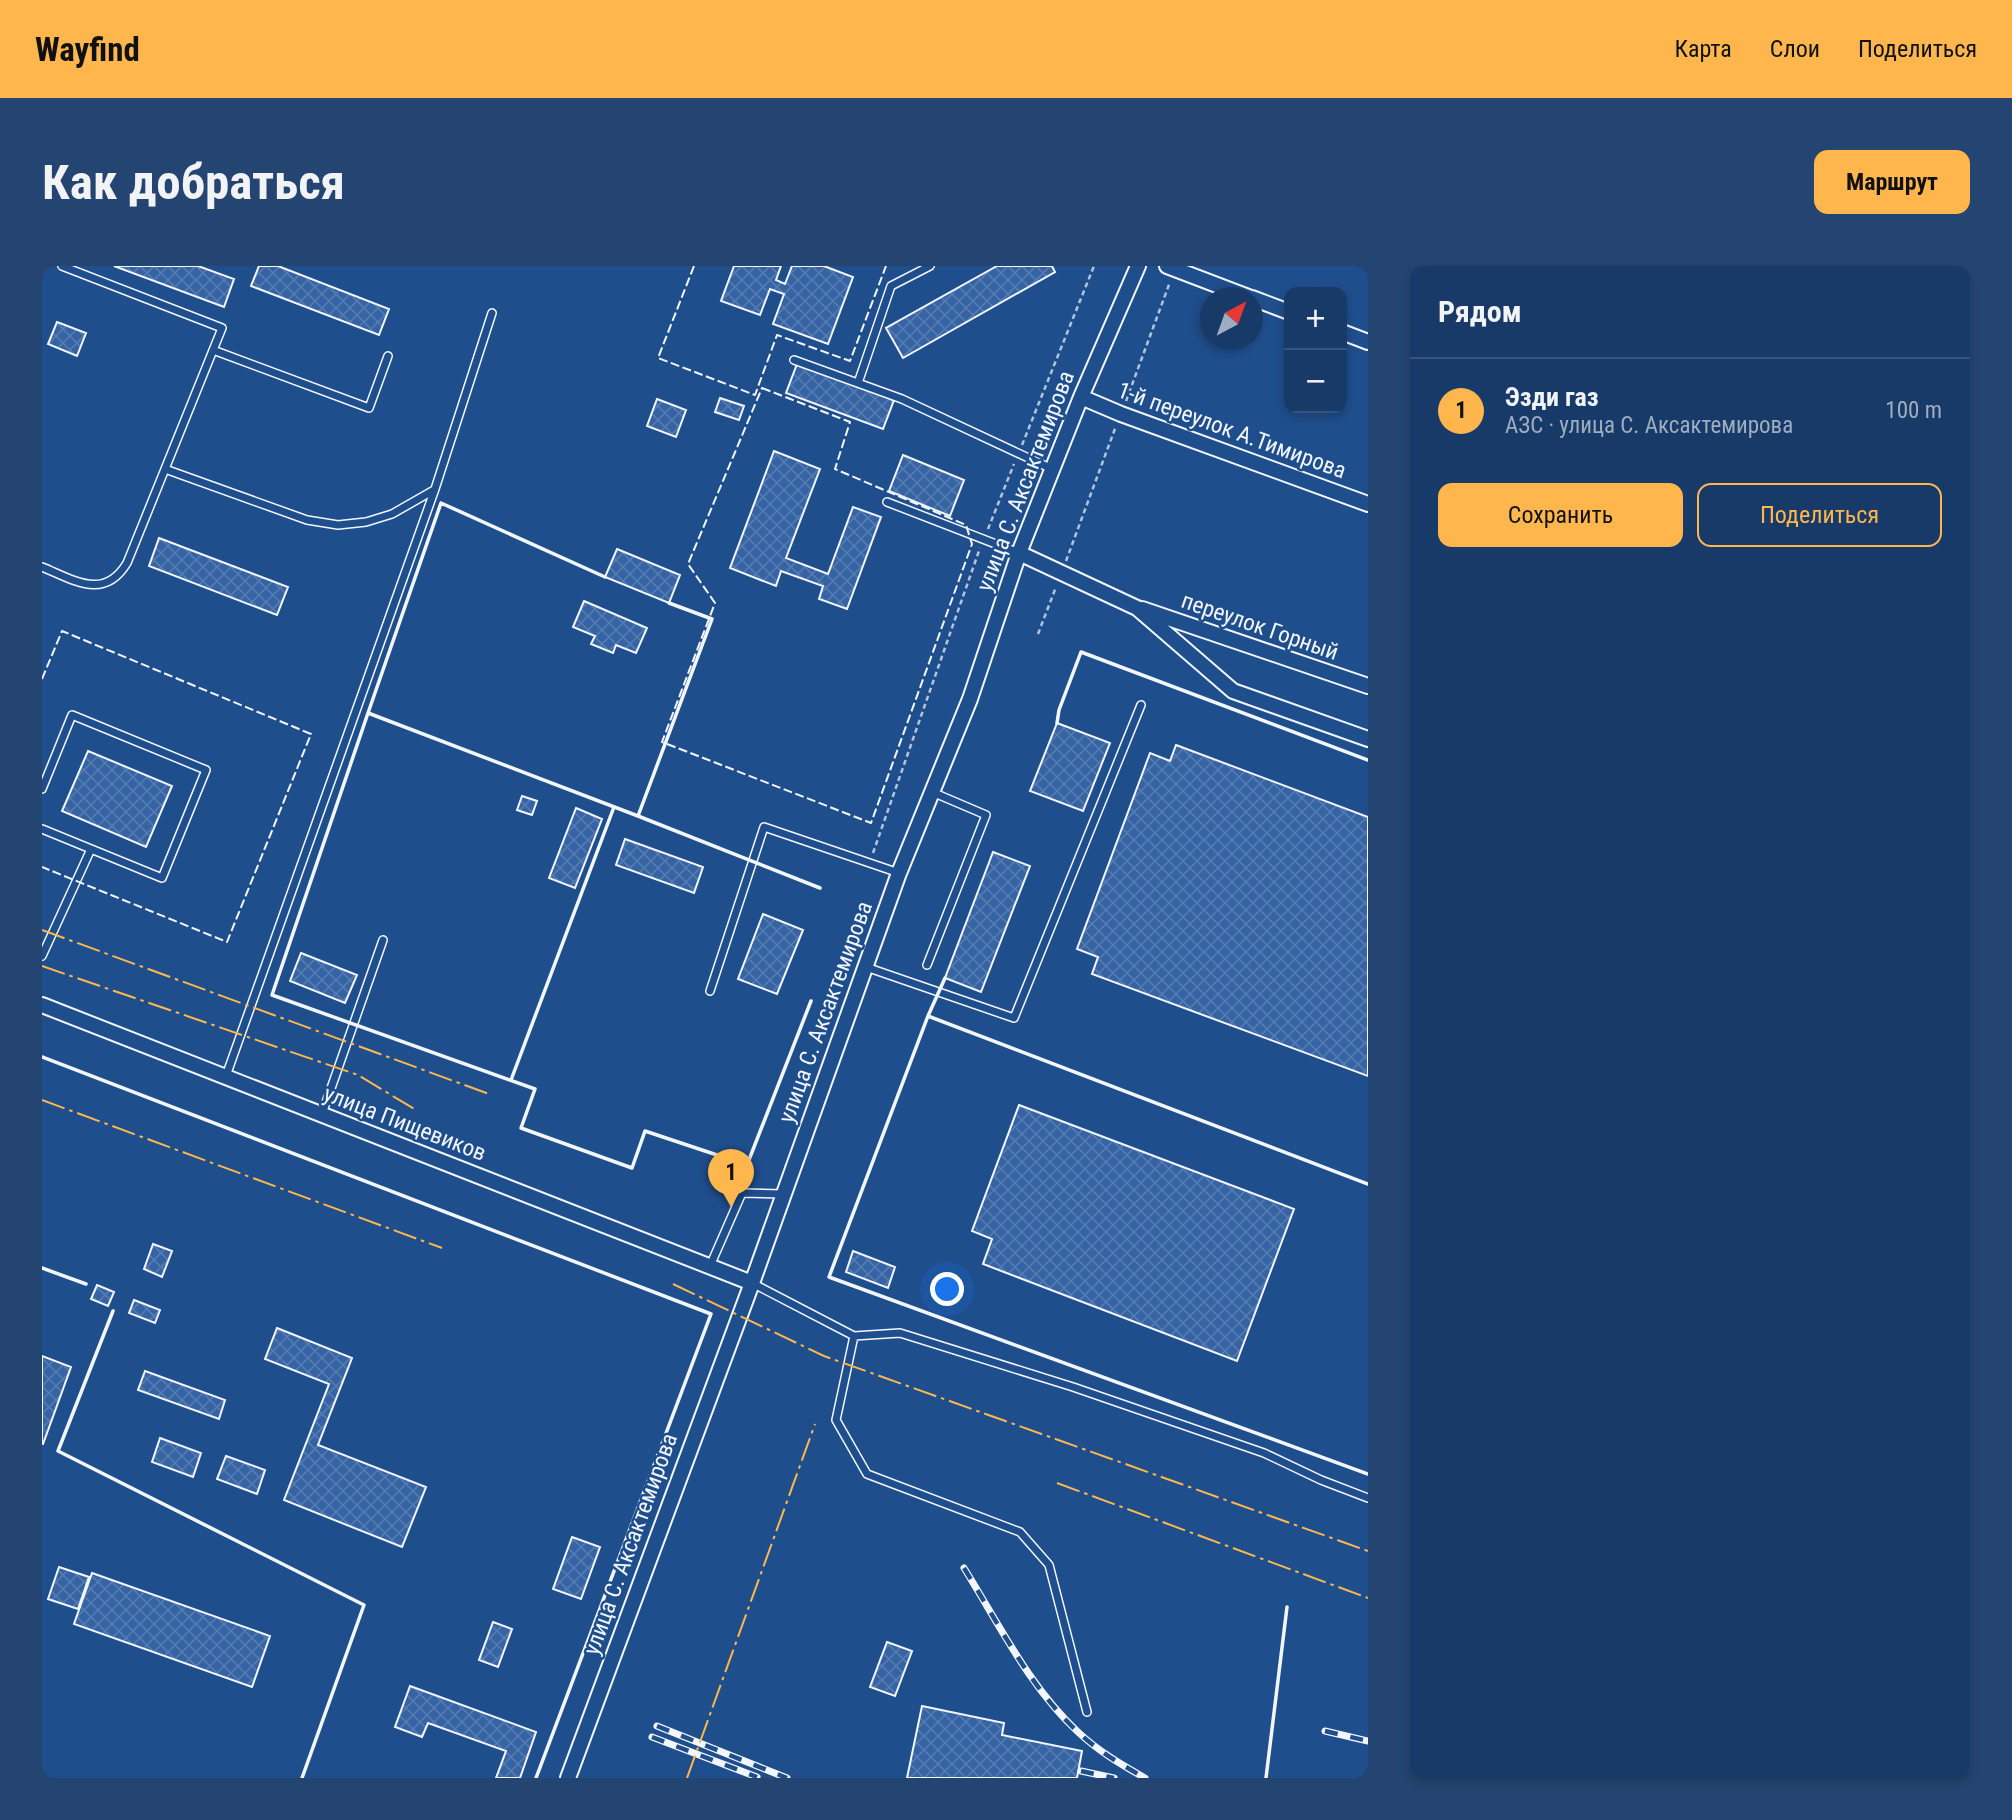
<!DOCTYPE html>
<html lang="ru">
<meta charset="utf-8">
<style>
body{margin:0;font-family:"Roboto Condensed",sans-serif;background:#244571;color:#f1f3f6}
.controls{position:absolute;right:21px;top:21px;display:grid;overflow:hidden;border-radius:14px;box-shadow:0 4px 10px #0003}
.controls button{width:63px;height:63px;display:grid;place-items:center;padding:0;border:0;border-bottom:2px solid #36547d;background:#173a69;color:#f1f3f6;font:35px sans-serif}
.compass{position:absolute;left:1158px;top:21px;width:63px;height:63px;border-radius:50%;background:#173a69;box-shadow:0 4px 10px #0003;rotate:41deg}
.you{position:absolute;left:906px;top:1024px;width:24px;height:24px;margin:-18px;border:5px solid #fff;border-radius:50%;background:#1a73e8;box-shadow:0 0 0 10px #1a73e833}
.badge{display:grid;place-items:center;width:46px;height:46px;border-radius:50%;background:#ffb74d;color:#111;font-size:23px;font-weight:700}
.pin{position:absolute;translate:-50% -58px;filter:drop-shadow(0 2px 4px #0008)}
.pin::after{content:'';position:absolute;top:37px;width:24px;height:21px;background:inherit;clip-path:polygon(0 0,100% 0,50% 100%)}
.list{margin:0;padding:0;list-style:none}
h2{display:flex;justify-content:space-between;align-items:center;height:91px;margin:0;padding:0 28px;font-size:30px}
h2 small{font-size:23px;font-weight:400;color:#9eadc0}
.list li{display:grid;grid-template-columns:46px 1fr auto;gap:21px;align-items:center;box-sizing:border-box;height:105px;padding:0 28px;border-top:2px solid #36547d}
.list b{display:block;font-size:26px;white-space:nowrap}
.list p{margin:0;font-size:23px;white-space:nowrap;color:#9eadc0}
.list em{font-size:23px;font-style:normal;color:#9eadc0}
.actions{display:flex;gap:14px;padding:21px 28px}
.actions a{flex:1;padding:16px 0;border:2px solid #ffb74d;border-radius:14px;text-align:center;font-size:24px;color:#ffb74d}
.actions .main{background:#ffb74d;color:#111}
.map{position:relative;flex:none;width:1326px;height:1512px;overflow:hidden;border-radius:14px}
header{display:flex;align-items:center;gap:42px;box-sizing:border-box;height:98px;padding:0 35px;background:#ffb74d;color:#111}
header strong{font-size:33px}
nav{display:flex;gap:38px;margin-inline-start:auto;font-size:24px}
.intro{display:flex;align-items:center;justify-content:space-between;box-sizing:border-box;height:168px;padding:0 42px}
h1{margin:0;font-size:49px}
.button{padding:18px 32px;border-radius:14px;background:#ffb74d;color:#111;font-size:24px;font-weight:700}
main{display:flex;gap:42px;padding:0 42px}
aside{flex:1;background:#173a69;border-radius:14px;box-shadow:0 4px 10px #0003}
.map>svg:first-child{display:block}
</style>
<header>
<strong>Wayfind</strong>
<nav><a>Карта</a><a>Слои</a><a>Поделиться</a></nav>
</header>
<div class="intro"><h1>Как добраться</h1><a class="button">Маршрут</a></div>
<main>
<div class="map">
<svg width="1326" height="1512" viewBox="0 0 1326 1512">
<defs>
<pattern id="building-cross-hatch" width="8" height="8" patternUnits="userSpaceOnUse" patternTransform="scale(1.75)"><rect width="8" height="8" fill="#3563a3"/><path d="M0 0l8 8M0 8l8-8" fill="none" stroke="#537ab1"/></pattern>
</defs>
<rect width="100%" height="100%" fill="#1f4e8c"/>
<!-- building -->
<path fill="url(#building-cross-hatch)" stroke="#f2f6ff" stroke-width="2" d="M72 0H156L192 13 182 41Z
M217 0H236L347 43 337 69 209 20Z
M692 0H739L734 14 743 18 750 0H782L811 11 786 78 731 58 742 28 728 23 718 49 679 35Z
M955 0H1010L1013 6 861 92 844 62Z
M15 56 44 67 35 90 6 78Z
M755 98 852 134 841 163 744 127Z
M678 132 702 140 697 154 673 146Z
M615 133 644 144 634 171 605 160Z
M732 185 778 203 744 292 786 308 811 241 839 251 805 343 777 333 781 320 739 305 734 320 688 302Z
M861 189 922 214 908 250 847 225Z
M117 272 246 321 235 349 107 300Z
M575 283 638 309 627 337 563 311Z
M542 335 605 362 594 387 574 379 571 387 549 378 553 370 531 361Z
M1015 457 1068 477 1041 545 988 525Z
M1134 479 1326 551V810L1050 708 1056 691 1035 683 1108 487 1128 495Z
M46 485 130 520 104 581 20 545Z
M480 530 495 535 490 549 475 544Z
M534 542 560 553 533 622 507 612Z
M583 573 661 601 652 627 574 599Z
M951 586 988 600 939 726 903 712Z
M721 648 761 664 735 728 696 713Z
M259 687 315 709 303 737 248 715Z
M977 839 1252 943 1195 1095 941 998 950 973 930 965Z
M111 978 130 985 120 1011 102 1003Z
M811 985 853 1001 846 1022 804 1006Z
M55 1019 72 1026 66 1040 49 1033Z
M92 1034 118 1044 113 1057 87 1047Z
M235 1062 310 1092 276 1179 384 1221 360 1281 242 1234 287 1118 223 1093Z
M0 1090 29 1101 1 1178H0Z
M103 1105 183 1134 177 1153 96 1124Z
M118 1172 159 1187 151 1211 110 1196Z
M184 1190 223 1204 215 1228 175 1213Z
M530 1271 558 1281 539 1333 511 1323Z
M17 1301 47 1311 36 1343 6 1333Z
M50 1307 228 1370 210 1421 32 1358Z
M451 1356 470 1363 456 1401 437 1394Z
M845 1376 870 1385 853 1430 828 1421Z
M368 1420 494 1466 478 1512H454L464 1485 386 1457 380 1471 353 1461Z
M880 1440 962 1457 960 1469 1040 1485 1035 1512H865Z"/>
<g fill="none" stroke-linecap="round" stroke-linejoin="round">
<defs>
<path id="lane" d="M171 84 327 142 346 90
M752 94 860 133 1010 203
M816 117 849 20 888 0
M123 203 265 254 296 259 324 256 350 248 392 224
M845 236 977 287
M0 301C32 314 62 335 85 297L180 62 20 0
M0 523 30 449 164 504 120 612 0 563
M0 690 49 583
M885 699 944 549 890 526
M824 701 972 752 1099 439
M668 725 722 561 857 607
M184 810 393 223 450 47
M280 848 341 674
M668 1000 700 927 741 928
M710 1017 812 1070 858 1067 1031 1121 1222 1187 1279 1214 1326 1232
M812 1070 794 1154 825 1208 978 1266 1007 1299 1045 1446"/>
<path id="street" d="M1125 0 1209 32
M1210 32 1247 46
M1300 66 1326 76
M1039 131 1079 148 1326 238
M977 287 1095 342 1191 425 1326 473
M1100 343 1326 420
M0 739 710 1017
M526 1512 710 1017 857 607 928 433 977 287 1039 131 1096 0"/>
</defs>
<!-- lane casing -->
<use href="#lane" stroke="#f2f6ff" stroke-width="10"/>
<!-- street casing -->
<use href="#street" stroke="#f2f6ff" stroke-width="18"/>
<!-- path -->
<path stroke="#b3c4dc" stroke-width="2.5" stroke-dasharray="5 3.5" stroke-linecap="butt" d="M1084 135 1128 16
M980 179 1052 0
M946 263 972 198
M1024 295 1074 160
M996 368 1014 321
M831 587 938 282"/>
<!-- lane -->
<use href="#lane" stroke="#1f4e8c" stroke-width="7"/>
<!-- street -->
<use href="#street" stroke="#1f4e8c" stroke-width="14"/>
<defs>
<path id="rail" d="M922 1302C957 1358 988 1422 1036 1466 1056 1485 1080 1499 1103 1512
M615 1460 745 1512
M1283 1465 1326 1475
M610 1471 715 1511
M1039 1505 1072 1512"/>
</defs>
<!-- rail casing -->
<use href="#rail" stroke="#f2f6ff" stroke-width="7"/>
<!-- rail -->
<use href="#rail" stroke="#1f4e8c" stroke-width="4.5" stroke-dasharray="13" stroke-linecap="butt"/>
<!-- fence -->
<path stroke="#f2f6ff" stroke-width="2" stroke-dasharray="9 3.5" stroke-linecap="butt" d="M652 0 616 92 713 129 735 69 808 95 844 0
M720 122 808 156 793 203 924 259 930 278 829 557 620 476 673 337 646 298Z
M0 413 20 365 269 468 185 676 0 601"/>
<!-- wall -->
<path stroke="#f2f6ff" stroke-width="3.5" d="M326 447 399 237 563 311
M1015 457 1017 444 1039 386 1326 494
M596 550 670 353 627 337
M903 712 886 750 787 1011 1326 1208
M769 735 705 899 603 865 590 902 479 862 493 823 230 729 326 447 596 550 778 622
M886 750 1326 918
M0 791 669 1048 494 1512
M469 814 572 541
M0 1002 44 1018
M71 1045 16 1185 322 1339 260 1512
M1224 1512 1245 1341"/>
<!-- power -->
<path stroke="#ffb74d" stroke-width="2" stroke-dasharray="24 5 3.5 5" stroke-linecap="butt" d="M0 664 447 828
M0 700 316 809 374 844
M0 834 400 982
M631 1018 782 1090 1326 1285
M1015 1217 1326 1332
M645 1512 773 1158"/>
</g>
<g text-anchor="middle" stroke-width="5" stroke-linejoin="round" paint-order="stroke">
<!-- street labels -->
<g font-size="23" fill="#f2f6ff" stroke="#1f4e8c">
<text transform="translate(1190 164) rotate(20)" y="8">1-й переулок А.Тимирова</text>
<text transform="translate(983 215) rotate(-69)" y="8">улица С. Аксактемирова</text>
<text transform="translate(1218 360) rotate(19)" y="8">переулок Горный</text>
<text transform="translate(783 746) rotate(-70)" y="8">улица С. Аксактемирова</text>
<text transform="translate(363 857) rotate(21)" y="8">улица Пищевиков</text>
<text transform="translate(588 1278) rotate(-70)" y="8">улица С. Аксактемирова</text>
</g>
</g>
</svg>
<div class="controls">
<button>+</button>
<button>−</button>
</div>
<svg class="compass" viewBox="-18 -18 36 36"><path d="M0-13l5 13h-10z" fill="#e53935"/><path d="M0 13l5-13h-10z" fill="#9eadc0"/></svg>
<div class="you"></div>
<div class="pin badge" style="left:689px;top:941px">1</div>
</div>
<aside>
<h2>Рядом<small></small></h2>
<ul class="list">
<li><span class="badge">1</span><div><b>Эзди газ</b><p>АЗС · улица С. Аксактемирова</p></div><em>100 m</em></li>
</ul>
<div class="actions"><a class="main">Сохранить</a><a>Поделиться</a></div>
</aside>
</main>
